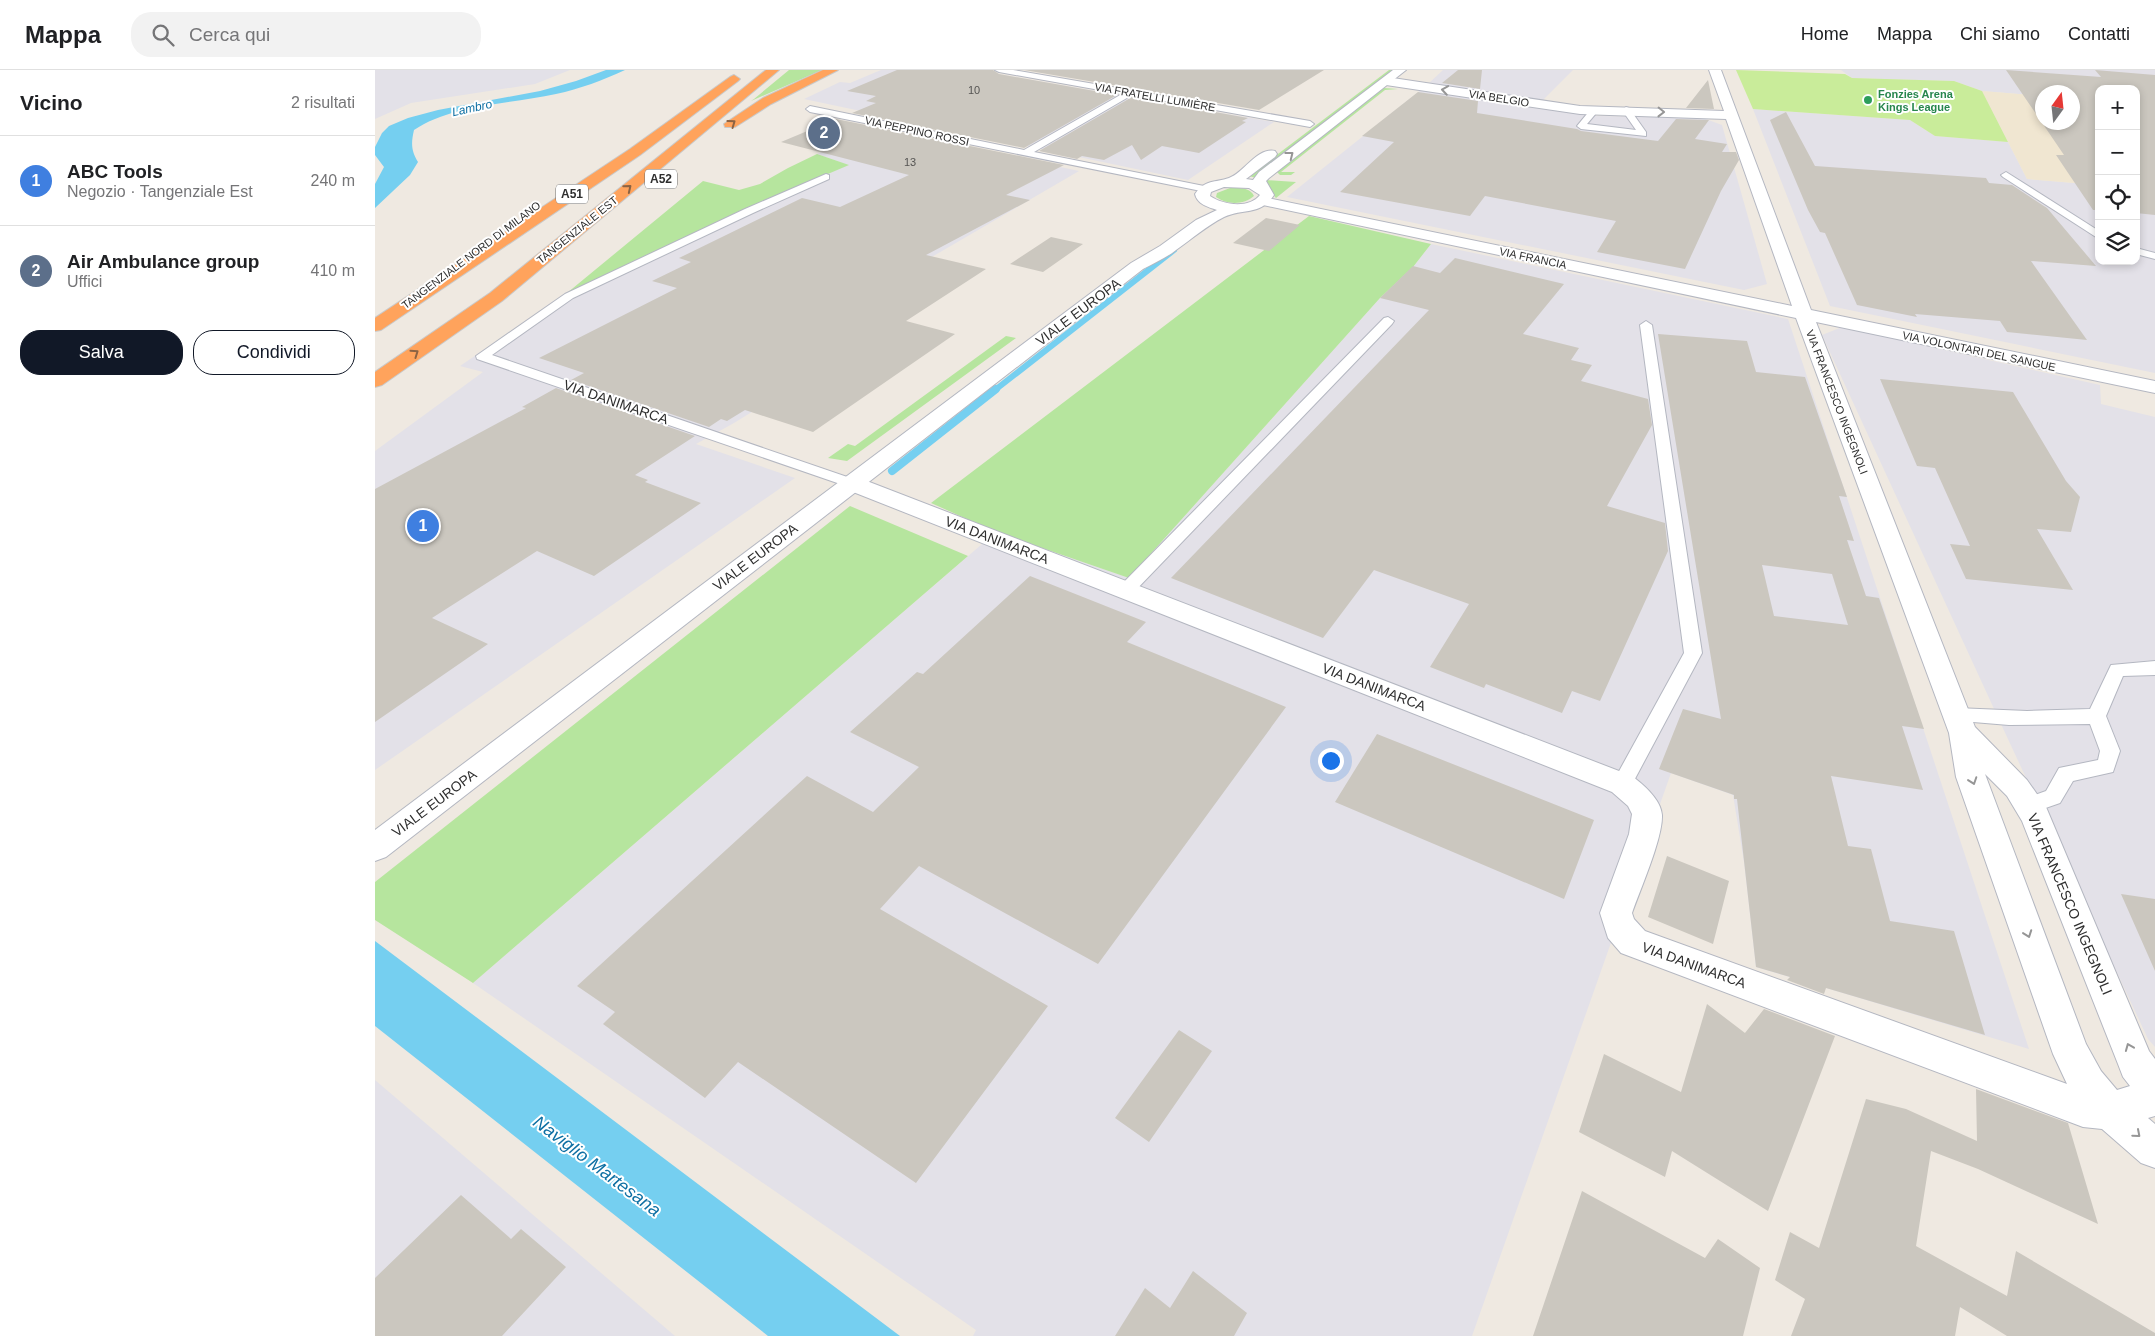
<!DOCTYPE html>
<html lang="it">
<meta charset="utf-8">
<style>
body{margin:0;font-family:Helvetica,sans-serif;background:#f2f2f2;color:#202124}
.controls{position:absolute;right:15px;top:15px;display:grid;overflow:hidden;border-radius:10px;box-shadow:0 2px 8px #0003}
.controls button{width:45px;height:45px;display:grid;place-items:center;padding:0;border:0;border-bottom:1px solid #e0e0e0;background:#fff;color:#202124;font:25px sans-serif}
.compass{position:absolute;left:1660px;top:15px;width:45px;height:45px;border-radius:50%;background:#fff;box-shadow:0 2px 8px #0003;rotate:15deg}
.you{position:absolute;left:955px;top:690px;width:18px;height:18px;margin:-12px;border:4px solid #fff;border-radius:50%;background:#1a73e8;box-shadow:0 0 0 8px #1a73e833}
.badge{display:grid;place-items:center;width:32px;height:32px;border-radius:50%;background:#111827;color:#fff;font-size:16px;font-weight:700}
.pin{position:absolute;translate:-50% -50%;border:2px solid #fff;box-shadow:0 1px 5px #0006}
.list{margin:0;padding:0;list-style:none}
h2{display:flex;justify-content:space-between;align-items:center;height:65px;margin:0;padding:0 20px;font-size:21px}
h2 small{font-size:16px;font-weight:400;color:#757577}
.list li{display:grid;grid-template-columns:32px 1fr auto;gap:15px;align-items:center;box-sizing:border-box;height:90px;padding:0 20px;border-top:1px solid #e0e0e0}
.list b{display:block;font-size:19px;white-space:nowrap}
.list p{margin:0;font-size:16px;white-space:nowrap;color:#757577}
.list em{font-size:16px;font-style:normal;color:#757577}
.actions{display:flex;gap:10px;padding:15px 20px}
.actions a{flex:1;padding:11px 0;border:1px solid #111827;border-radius:20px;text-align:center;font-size:18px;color:#111827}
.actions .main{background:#111827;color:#fff}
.icon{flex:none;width:28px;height:28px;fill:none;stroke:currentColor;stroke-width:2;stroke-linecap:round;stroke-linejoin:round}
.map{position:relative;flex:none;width:1780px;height:1266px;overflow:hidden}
header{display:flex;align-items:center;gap:30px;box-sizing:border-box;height:70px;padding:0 25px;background:#fff;border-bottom:1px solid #e0e0e0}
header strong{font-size:24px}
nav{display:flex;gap:28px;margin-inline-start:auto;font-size:18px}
.search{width:350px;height:45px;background:#f2f2f2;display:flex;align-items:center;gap:12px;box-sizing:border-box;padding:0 18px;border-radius:20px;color:#757577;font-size:19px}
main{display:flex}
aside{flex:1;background:#fff}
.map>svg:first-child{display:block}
</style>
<header>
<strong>Mappa</strong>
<div class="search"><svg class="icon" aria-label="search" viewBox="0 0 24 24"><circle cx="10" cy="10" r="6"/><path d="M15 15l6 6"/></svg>Cerca qui</div>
<nav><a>Home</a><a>Mappa</a><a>Chi siamo</a><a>Contatti</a></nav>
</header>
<main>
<aside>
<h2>Vicino<small>2 risultati</small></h2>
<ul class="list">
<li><span class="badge" style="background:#3f7fe0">1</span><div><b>ABC Tools</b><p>Negozio · Tangenziale Est</p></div><em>240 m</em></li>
<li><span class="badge" style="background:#5c6f8a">2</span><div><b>Air Ambulance group</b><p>Uffici</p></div><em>410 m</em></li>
</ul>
<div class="actions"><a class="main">Salva</a><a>Condividi</a></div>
</aside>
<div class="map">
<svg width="1780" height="1266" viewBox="0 0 1780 1266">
<rect width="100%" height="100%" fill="#efe9e1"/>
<!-- industrial -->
<path fill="#e3e1e8" d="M0 0H195L160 14 36 33 0 49Z
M506 0H600L899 52 813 110 429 29 465 12 475 13Z
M1068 0H1198L1166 32 1052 15Z
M1466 0H1780V35L1761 19H1724V31L1698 28V22H1668L1667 26 1607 21 1579 11 1477 8Z
M1047 19 1217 46 1325 47 1347 55 1392 214 1369 220 912 127Z
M1378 39 1535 50 1560 66 1633 72 1652 109 1724 115V191H1761V119L1780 120V303L1455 236Z
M503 58 704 101 502 219 552 234 359 353 321 374 420 408 0 700V381L108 302 85 296 192 223 368 140 473 95 442 84Z
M1056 174 1413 249 1654 979 1381 897 1369 792 1358 725 1296 703 1097 1266H598L601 1260 98 913 621 462 754 508 1005 228 1038 197Z
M1467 257 1725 315 1726 334 1780 347V977L1773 969 1632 667 1447 265Z
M0 1010 300 1266H0Z"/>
<!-- education -->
<path fill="#f0e6d1" d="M1607 21 1667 26 1668 52H1698V28L1724 31V115L1652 109Z"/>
<!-- green -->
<path fill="#b6e59e" d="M414 0H447L376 31 379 29Z
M1014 0H1018L888 99 881 108 874 106Z
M1009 18 1023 19 1010 20 906 102H920L916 105H905L902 102Z
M442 84 474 95 368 140 192 223 328 111 364 120 385 114 413 98Z
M891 110 921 112 901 128 890 116Z
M855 118C864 118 875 117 879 126 869 135 852 135 841 127L842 123Z
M934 146 1056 174 1038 197 1005 228 754 508 621 462 556 433Z
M631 266 641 268 472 391 453 388 473 374 480 376Z
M475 436 593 486 98 913 0 850V812Z"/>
<!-- pitch -->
<path fill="#c9ec9a" d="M1361 0 1470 4 1477 8 1579 11 1607 21 1633 72 1560 66 1535 50 1378 39Z"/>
<!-- water -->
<path fill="#75cff0" d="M231 0H250C228 10 205 19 181 24 136 34 77 34 39 60 36 73 36 81 43 92L35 105 0 138V114L9 97 0 85V77L7 63 14 56 33 48 63 40 165 21 201 11Z
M0 871 525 1266H393L0 956Z"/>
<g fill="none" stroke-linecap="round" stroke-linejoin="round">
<!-- stream-far1 -->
<path stroke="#75cff0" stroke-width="6" d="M620 320 799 180"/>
<!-- stream -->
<path stroke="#75cff0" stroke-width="8" d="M517 401 621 319"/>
</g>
<!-- building -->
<path fill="#cbc7bf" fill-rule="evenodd" d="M522 0H618L624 4 742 25 649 78 477 43 501 33 491 31 501 26 472 21Z
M649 0H949L884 40Z
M1083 0H1107L1105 19 1067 13Z
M1631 0 1726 7 1720 0 1780 5V145L1761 143V19H1724V140H1718L1681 85H1689ZM1668 22H1698V52H1668Z
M1333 10 1339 39 1311 38Z
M1043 22 1103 31 1102 43 1202 59 1206 61 1283 71 1301 49 1334 50 1320 69 1352 74 1347 82H1361L1364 90 1346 121 1310 199 1222 182 1241 151 1110 126 1095 146 965 122 1019 72 987 66Z
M757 27 873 48 867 51 871 52 824 83 787 76 766 90 757 75 729 90 707 86 702 89 664 81Z
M1411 42 1440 96 1611 108 1614 113 1637 115 1672 138 1721 196 1656 191 1712 270 1632 262 1625 251 1540 244 1542 247 1482 235 1450 163 1445 162 1433 140 1395 50Z
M461 49 689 95 631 125 655 130 551 185 611 199 531 251 580 264 438 362 370 340 352 351 346 349 334 357 196 310 209 303 164 288 302 218 277 211 316 192 304 188 427 128 465 137 534 105 406 72Z
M891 148 925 155 894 181 858 173Z
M676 167 708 174 668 202 635 194Z
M1080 188 1189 214 1148 264 1204 278 1196 290 1217 295 1206 311 1273 329 1277 355 1232 436 1290 453 1293 481 1225 631 1197 621 1187 643 1111 614 1109 618 1055 597 1094 534 999 500 948 568 796 508 1054 240 1005 228 1038 196 1065 203Z
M1283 264 1372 271 1381 302 1430 307 1472 427 1464 426 1479 471 1472 470 1491 526 1504 528 1549 659 1527 656 1548 720 1456 706 1473 776 1496 779 1515 851 1579 861 1610 965 1451 918 1449 924 1412 910 1415 907 1381 897 1362 729H1359V725L1284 699 1308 639 1346 649ZM1387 495 1457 504 1473 555 1399 546Z
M1505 309 1638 322 1691 411 1705 427 1696 462 1662 459 1698 520 1591 509 1575 474 1595 476 1560 398 1542 396Z
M181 318 320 366 260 405 273 410 270 412 326 433 219 506 162 481 57 548 113 574 0 652V419L151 338 147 337Z
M655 506 771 552 752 572 911 637 723 894 544 796 505 839 673 936 541 1113 363 992 330 1028 228 954 240 942 202 916 432 706 498 742 544 697 475 662 542 602 548 604Z
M1002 664 1219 750 1189 829 960 732Z
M1292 786 1354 811 1338 874 1273 847Z
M1746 824 1780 829V901Z
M1332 934 1370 963 1389 939 1460 966 1393 1141 1297 1081 1290 1107 1204 1062 1229 984 1306 1022Z
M804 960 837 981 774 1072 740 1048Z
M1601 1019 1693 1053 1723 1154 1603 1099 1556 1081 1541 1176 1632 1226 1641 1181 1780 1263V1266H1632L1585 1237 1580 1266H1416L1430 1229 1400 1210 1415 1162 1444 1178 1491 1029 1531 1039 1602 1071Z
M1207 1121 1330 1188 1343 1169 1385 1198 1368 1266H1158Z
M86 1125 136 1169 146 1159 191 1197 127 1266H0V1208Z
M818 1201 872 1243 859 1266H740L770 1218 795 1238Z"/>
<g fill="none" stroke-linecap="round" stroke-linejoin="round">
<defs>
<path id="service" d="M620 0H638L935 51 939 54 935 57 757 25 659 82 834 117V121L831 122 435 42 431 39 435 36 649 80 747 24 624 2Z
M1251 37 1254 38 1271 62V66L1206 59 1202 56 1216 39 1219 38 1223 41 1212 54 1261 60 1247 40Z
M1631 102 1724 161V169L1628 107 1626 105Z
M451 104 454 105V109L378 143 198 228 117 285 481 410 483 413 481 416H471L102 289 101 286 190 224 370 139Z
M1761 178 1780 183V189L1761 184Z
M1013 247 1019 251 1017 254 757 524 751 526 745 524 743 520 745 516 1009 248Z
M1271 251 1277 255 1327 583 1254 720 1247 722 1240 720 1237 714 1309 583 1265 255Z
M1780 591V605L1748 606 1731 646 1745 681 1738 702 1698 711 1685 733 1653 744 1646 742 1643 736 1646 730 1671 721 1684 698 1723 690 1725 681 1715 654 1634 655 1574 650 1572 645 1574 640 1581 638 1652 641 1715 639 1736 595Z"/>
<path id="minor" d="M1334 0H1346L1436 240 1780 311V323L1441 252 1600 657 1652 710 1671 737 1774 981 1780 989V1046L1773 1048 1780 1054V1098L1766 1093 1727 1059 1708 1057 1246 883 1233 868 1225 843 1254 764 1257 744 1253 736 1237 722 468 418 465 413 468 408 476 406 484 408 1257 706C1269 715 1286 730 1287 745 1288 768 1265 820 1257 843L1259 849 1270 861 1692 1014 1678 984 1581 707 1574 663 1421 248 888 135 883 134 881 131 883 128 888 127 1417 236 1351 49 1205 44 1011 15 1005 11 1011 7 1205 36 1349 41ZM1610 704 1632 726 1647 751 1743 994 1748 1007 1755 1016 1742 1020 1726 1001 1711 974Z"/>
<path id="tertiary" d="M1018 0H1031L894 108 891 111 899 125C885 146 869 138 849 147 831 156 817 169 801 180 791 188 779 193 768 199L11 787 0 791V760L756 193 785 176 821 150 842 140C833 137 822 134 820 124 830 109 840 113 854 108 869 103 882 77 900 81L902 84 900 87 871 109 878 110 884 102ZM849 117 874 118 885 125C874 139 848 135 835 126L836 122Z"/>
<path id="motorway" d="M391 0H404L127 231 7 315 0 317V302L115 223Z
M448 0H463L396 34 360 57H350L349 54 388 28Z
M359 5 365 9 363 11 265 85 6 260 0 261V248L255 79 355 7Z"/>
</defs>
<!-- service casing -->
<use href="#service" stroke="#b4b7c1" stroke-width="2"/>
<!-- minor casing -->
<use href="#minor" stroke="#b4b7c1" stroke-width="2"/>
<!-- tertiary casing -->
<use href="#tertiary" stroke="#b4b7c1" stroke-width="2"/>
<!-- motorway casing -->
<use href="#motorway" stroke="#c9c9c9" stroke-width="2"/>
<!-- service -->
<use href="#service" fill="#fff" fill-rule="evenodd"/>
<!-- minor -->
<use href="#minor" fill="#fff" fill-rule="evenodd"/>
<!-- tertiary -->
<use href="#tertiary" fill="#fff" fill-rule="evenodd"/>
<!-- motorway -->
<use href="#motorway" fill="#ffa35c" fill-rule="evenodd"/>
</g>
<!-- one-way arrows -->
<defs><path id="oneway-chevron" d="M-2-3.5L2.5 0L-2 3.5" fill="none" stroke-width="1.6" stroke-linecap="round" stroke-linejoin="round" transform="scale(1.25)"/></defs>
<g stroke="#969696">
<use href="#oneway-chevron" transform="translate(1070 20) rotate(-171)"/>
<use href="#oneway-chevron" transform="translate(1286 42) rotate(1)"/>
<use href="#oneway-chevron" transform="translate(915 85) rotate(-38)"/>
<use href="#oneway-chevron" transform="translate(1598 711) rotate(71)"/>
<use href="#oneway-chevron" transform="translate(1653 864) rotate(70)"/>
<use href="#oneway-chevron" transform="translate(1754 977) rotate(-112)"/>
<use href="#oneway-chevron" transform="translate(1762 1064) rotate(41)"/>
</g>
<g stroke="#8c6343">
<use href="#oneway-chevron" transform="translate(357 53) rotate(-36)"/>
<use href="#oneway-chevron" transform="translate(253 118) rotate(-39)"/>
<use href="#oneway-chevron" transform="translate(40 283) rotate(-35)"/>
</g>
<!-- markers -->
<circle fill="#2e9e5b" stroke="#fff" stroke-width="2" cx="1493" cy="30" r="5"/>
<g text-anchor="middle" stroke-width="4" stroke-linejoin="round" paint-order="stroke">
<!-- number labels -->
<g font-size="11" fill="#555452">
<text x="599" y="24">10</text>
<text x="535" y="96">13</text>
</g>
<!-- far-leisure labels -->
<g font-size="11" font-weight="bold" fill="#27864d" stroke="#fff" text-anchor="start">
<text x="1503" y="28">Fonzies Arena<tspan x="1503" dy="13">Kings League</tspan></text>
</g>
<!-- far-street labels -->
<g font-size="11" fill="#2e2e2e" stroke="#fff">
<text transform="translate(780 27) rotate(10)" y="4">VIA FRATELLI LUMIÈRE</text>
<text transform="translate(1124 28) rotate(9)" y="4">VIA BELGIO</text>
<text transform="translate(542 61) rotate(12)" y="4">VIA PEPPINO ROSSI</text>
<text transform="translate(202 160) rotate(-39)" y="4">TANGENZIALE EST</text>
<text transform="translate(96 185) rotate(-37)" y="4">TANGENZIALE NORD DI MILANO</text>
<text transform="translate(1158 188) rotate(12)" y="4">VIA FRANCIA</text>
<text transform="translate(1604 281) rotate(12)" y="4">VIA VOLONTARI DEL SANGUE</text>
<text transform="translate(1462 332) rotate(69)" y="4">VIA FRANCESCO INGEGNOLI</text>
</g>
<!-- far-water labels -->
<g font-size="12" font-style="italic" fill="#0d6fa3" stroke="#fff">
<text transform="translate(97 38) rotate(-12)" y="4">Lambro</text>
</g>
<!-- shield labels -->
<g fill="#fff" stroke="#6d6d6d" stroke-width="1">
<rect x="270" y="99.5" width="32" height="19" rx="4"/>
<rect x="181" y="114.5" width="32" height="19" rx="4"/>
</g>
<g font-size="12" font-weight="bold" fill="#2e2e2e">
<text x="286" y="113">A52</text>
<text x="197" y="128">A51</text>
</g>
<!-- street labels -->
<g font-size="14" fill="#2e2e2e" stroke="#fff">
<text transform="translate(703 242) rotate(-37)" y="5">VIALE EUROPA</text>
<text transform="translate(241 332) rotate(19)" y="5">VIA DANIMARCA</text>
<text transform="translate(622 470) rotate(21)" y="5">VIA DANIMARCA</text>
<text transform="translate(380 487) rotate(-37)" y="5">VIALE EUROPA</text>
<text transform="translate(999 617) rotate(21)" y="5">VIA DANIMARCA</text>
<text transform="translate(59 733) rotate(-37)" y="5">VIALE EUROPA</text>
<text transform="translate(1695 834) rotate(67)" y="5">VIA FRANCESCO INGEGNOLI</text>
<text transform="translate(1319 895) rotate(20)" y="5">VIA DANIMARCA</text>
</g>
<!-- near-water labels -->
<g font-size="18" font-style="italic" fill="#0d6fa3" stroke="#fff">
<text transform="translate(222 1096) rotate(37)" y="6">Naviglio Martesana</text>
</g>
</g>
</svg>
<div class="controls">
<button>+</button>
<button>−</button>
<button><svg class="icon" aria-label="locate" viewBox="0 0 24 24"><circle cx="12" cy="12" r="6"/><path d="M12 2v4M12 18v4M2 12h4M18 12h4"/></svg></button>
<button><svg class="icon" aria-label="layers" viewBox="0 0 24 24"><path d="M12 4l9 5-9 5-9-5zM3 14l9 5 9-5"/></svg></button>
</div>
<svg class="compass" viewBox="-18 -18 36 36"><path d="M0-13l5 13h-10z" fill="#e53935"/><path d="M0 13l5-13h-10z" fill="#757577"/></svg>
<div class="you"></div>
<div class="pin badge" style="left:48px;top:456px;background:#3f7fe0">1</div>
<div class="pin badge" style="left:449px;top:63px;background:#5c6f8a">2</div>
</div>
</main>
